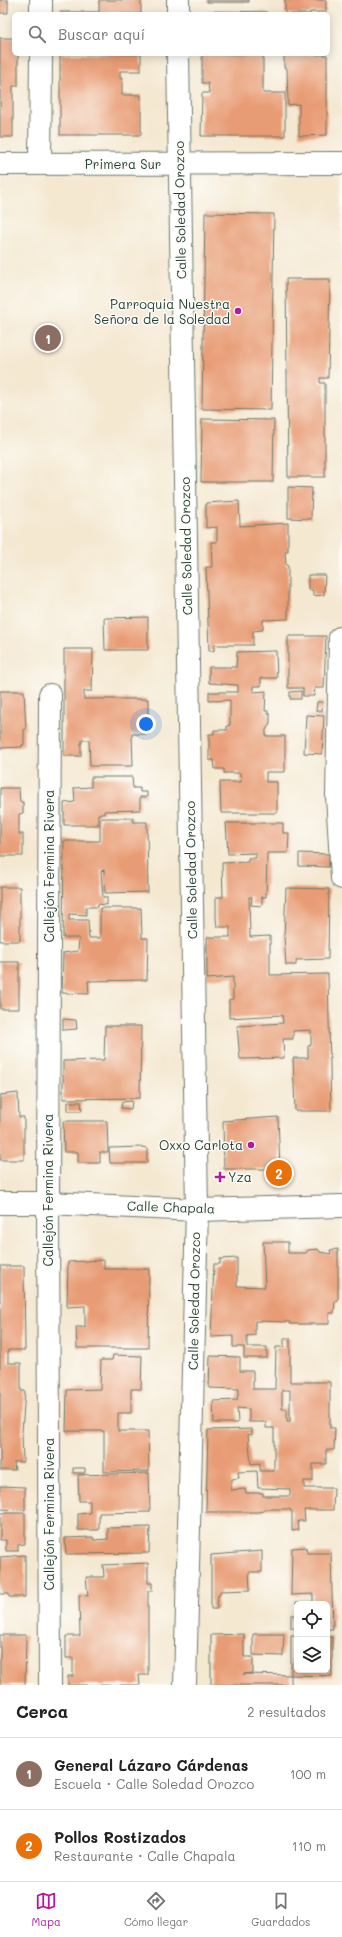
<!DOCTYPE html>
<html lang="es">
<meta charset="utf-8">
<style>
body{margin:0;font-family:Mali,sans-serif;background:#f2f2f2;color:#222}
.controls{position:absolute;right:12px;bottom:12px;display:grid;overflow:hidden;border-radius:6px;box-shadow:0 2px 10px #0003}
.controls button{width:36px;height:36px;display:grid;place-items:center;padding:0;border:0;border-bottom:1px solid #e0e0e0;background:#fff;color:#222;font:20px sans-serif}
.you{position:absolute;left:146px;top:724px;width:14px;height:14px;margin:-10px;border:3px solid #fff;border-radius:50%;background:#1a73e8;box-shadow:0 0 0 6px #1a73e833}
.badge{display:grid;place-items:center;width:26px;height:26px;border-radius:50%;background:#b5179e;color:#fff;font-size:13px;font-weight:700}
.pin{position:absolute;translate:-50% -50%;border:2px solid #fff;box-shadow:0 1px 4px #0006}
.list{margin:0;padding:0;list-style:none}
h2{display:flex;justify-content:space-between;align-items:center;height:52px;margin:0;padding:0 16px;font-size:17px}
h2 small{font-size:13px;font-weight:400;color:#767676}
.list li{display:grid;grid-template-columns:26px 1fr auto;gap:12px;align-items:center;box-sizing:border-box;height:72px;padding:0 16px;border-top:1px solid #e0e0e0}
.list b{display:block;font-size:15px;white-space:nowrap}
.list p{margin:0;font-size:13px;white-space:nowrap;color:#767676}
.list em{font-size:13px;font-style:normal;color:#767676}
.icon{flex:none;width:22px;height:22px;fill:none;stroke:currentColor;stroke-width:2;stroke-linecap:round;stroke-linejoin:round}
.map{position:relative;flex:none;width:342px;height:1685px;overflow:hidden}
.search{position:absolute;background:#fff;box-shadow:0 2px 10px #0003;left:12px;right:12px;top:12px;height:44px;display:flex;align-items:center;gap:10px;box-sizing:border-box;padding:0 14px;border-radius:6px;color:#767676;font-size:15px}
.sheet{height:196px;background:#fff}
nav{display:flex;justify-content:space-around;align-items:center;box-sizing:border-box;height:56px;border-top:1px solid #e0e0e0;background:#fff;font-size:11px;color:#767676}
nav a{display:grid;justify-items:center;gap:2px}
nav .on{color:#b5179e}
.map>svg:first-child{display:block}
</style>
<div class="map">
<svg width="342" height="1685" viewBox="0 0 342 1685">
<rect width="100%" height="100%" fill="#fdfcf7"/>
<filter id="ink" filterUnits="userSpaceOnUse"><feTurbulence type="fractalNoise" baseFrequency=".025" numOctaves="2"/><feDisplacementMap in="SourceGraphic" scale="8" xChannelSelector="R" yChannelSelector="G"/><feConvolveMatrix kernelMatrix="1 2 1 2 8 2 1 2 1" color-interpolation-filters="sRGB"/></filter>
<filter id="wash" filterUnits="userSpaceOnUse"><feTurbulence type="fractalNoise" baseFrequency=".012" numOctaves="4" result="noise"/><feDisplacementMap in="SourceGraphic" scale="16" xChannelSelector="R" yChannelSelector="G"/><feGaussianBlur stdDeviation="0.9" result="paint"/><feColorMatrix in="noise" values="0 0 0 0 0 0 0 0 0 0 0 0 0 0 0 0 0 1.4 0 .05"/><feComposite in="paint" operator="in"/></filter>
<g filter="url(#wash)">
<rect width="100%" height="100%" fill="#f4e8d1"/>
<g id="blocks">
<!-- building -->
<path fill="#e89c74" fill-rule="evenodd" d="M0 0H8V13H0Z
M99 0H141V14H60V12H99Z
M207 0H249V2H207Z
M285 0H326V12H310V14H285Z
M208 11 267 12V14H208Z
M0 38H14V54H18V86H13V137H0Z
M60 54H141V71H120V78L122 79V95H141V135H60Z
M202 54H263V93H285V136H201L202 93H209L208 83H202Z
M284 54 327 55V135L299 136V104L288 105 287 68H284Z
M205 213 274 214 271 410 202 409Z
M286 279H330L328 378H320V383H325V477H288Z
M202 419 274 420 273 482H201Z
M288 487 312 488 311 519 288 518Z
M239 501 240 526 288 523V551H285L286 565 288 566V619L263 620V630L253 631V645H214V651H209L206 567H212L211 542H217V527L206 528V503Z
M308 575H325L324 595 313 596V590H308Z
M148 617V650H105L104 618Z
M288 636H326L324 688H315L314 696H303V688H288Z
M64 649H93L92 691H84V699H148V734H132L133 766H90L89 740H82V743H81V756H64Z
M276 651 277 678H261V686H253V692L266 691 265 711H268V714H270V723L266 730V736H285V772H266V782H277V813H221L220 782H241L240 773H224V769H215L214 760H209V734H214V730H227V726L230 725V700L209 701V692H238V685L209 683V667H236L237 652Z
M0 691H24L26 729H24V745H22V747L0 748Z
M301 691V699H290V692Z
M317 702H323L322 711H316Z
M306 715 324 716 322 754 304 753Z
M91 777H132L133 788H140V792H147V797H140V810L104 811V814H98V825H64V803L75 802 74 788 91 787Z
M0 788H19L20 802H23V813L19 814V834H23V856H0Z
M100 818H133V822H147L148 892 105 893 104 870 101 871 103 897H107V905L98 904V907H86V915L69 914V920H88L89 938H100V908H141L142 938H148L147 980 88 981 89 994 62 993 63 953 78 951 79 938H63L64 841H100Z
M226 823H283V833H289L288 853H267L266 897H262V906L251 905 252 897H249L250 937 270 936V975L328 974 331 1111H295L293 1058H308V1046L311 1045V1030L293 1031V1039H283L284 1058 240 1059 237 1026 283 1023 282 1015 229 1018V1000L233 999V977L207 979V937H230V927H217L216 919V897H223L222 863 248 862V858H256V853L228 854Z
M299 853 329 854V867L299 866Z
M0 887H20V941H0Z
M286 888 329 889 328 959 296 960V965H286L284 936Z
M0 962H19V1009H0Z
M63 1019 76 1020 77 1029 63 1030Z
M105 1026H141L140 1098 63 1099V1061L104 1060Z
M18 1093 19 1117H24V1160H0V1095Z
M132 1101 131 1109 121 1108 122 1102Z
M68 1102H81L82 1111H68Z
M278 1117 280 1169H224L223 1121Z
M63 1121H107L108 1152H100V1163H78V1152H64Z
M142 1147 147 1148V1163H110L109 1148Z
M263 1242H288V1253H306L308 1250 318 1249 320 1252 331 1254 330 1250 338 1249V1301H335L334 1313H329V1324H290V1322L255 1321V1335L247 1336V1347H267V1358H244V1347H233V1336L211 1337 214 1264H220V1259L237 1258V1286L265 1287Z
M104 1260V1269H149L148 1348H77L76 1327H85V1306L67 1307 68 1262Z
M0 1266H24L25 1350H8V1363H21V1391H25L22 1432 23 1462H14L15 1470H0Z
M284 1338H290V1382H330V1428H335L334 1450H326V1464H313V1481H304V1488H334L333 1510H304L305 1521H298L299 1530 292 1531V1511H290V1509H264V1511L258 1512H206L208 1430 252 1429V1435L248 1434 251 1464 260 1463V1471H274V1428H266V1422H249V1409L237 1408 238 1423H214L213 1401 237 1400 239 1389 209 1388 210 1356 240 1357V1371H253V1389H275L276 1347H284ZM282 1390H290V1421H287V1409H282ZM257 1471 258 1488 290 1489V1496H263V1493H246L245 1489 231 1490 232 1479 239 1478 238 1472Z
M113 1355 142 1356 141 1389H131V1413H118V1431H148L149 1471 104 1472V1431H66L67 1390 100 1389 101 1360H112Z
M73 1468H85V1473H73Z
M149 1473 150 1512 99 1513V1530H78V1514L90 1513V1501H79L78 1475Z
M0 1486 25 1487V1510L0 1509Z
M0 1513H25V1544L18 1545V1551H6V1540H0Z
M150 1527 149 1553 66 1554 65 1538 93 1537 94 1540 108 1539V1528Z
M306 1547 307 1553H331L333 1629H327V1604H296V1602H313V1594L291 1595 292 1548Z
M262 1551V1572H249L250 1590 220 1591V1595H218L217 1609H211V1555Z
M25 1555V1597H9V1594H0V1557Z
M148 1563V1583H152V1591H148V1675H139L140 1685H68V1676H73V1658H66V1636H80L79 1595 88 1596 86 1577H104L103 1565Z
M291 1615H297V1628H291Z
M244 1634V1657H253V1673L243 1674 291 1675V1685H211V1635Z
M253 1634H284L283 1656 253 1655Z
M0 1635H26L25 1685H0Z
M291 1635H297V1670H327V1637H332V1676L291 1675Z"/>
</g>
</g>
<g filter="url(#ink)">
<use href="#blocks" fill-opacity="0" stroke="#6a796b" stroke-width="1"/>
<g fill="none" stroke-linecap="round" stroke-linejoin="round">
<defs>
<path id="minor" d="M178 0V14
M41 14V0
M178 54 197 1210 185 1685
M40 163 41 54
M0 164 342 163
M340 638 337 796 342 878
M50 695 48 1203 50 1685"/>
<path id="tertiary" d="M0 1203H48L197 1210 342 1206"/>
</defs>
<!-- minor casing -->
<use href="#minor" stroke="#6a796b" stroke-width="24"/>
<!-- tertiary casing -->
<use href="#tertiary" stroke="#6a796b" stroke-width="24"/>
<!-- minor -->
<use href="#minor" stroke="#fff" stroke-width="22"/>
<!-- tertiary -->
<use href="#tertiary" stroke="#fff" stroke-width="22"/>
</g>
</g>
<!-- markers -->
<g fill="#b5179e" stroke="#fdfcf7" stroke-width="1.5">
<circle cx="238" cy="311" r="4"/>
<circle cx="251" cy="1145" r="4"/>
<path d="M218 1171h4v4h4v4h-4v4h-4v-4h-4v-4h4z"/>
</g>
<g text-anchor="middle" stroke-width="3" stroke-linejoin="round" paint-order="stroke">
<!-- street labels -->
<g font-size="13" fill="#1f3d34" stroke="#fdfcf7">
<text x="123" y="169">Primera Sur</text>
<text transform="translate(180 210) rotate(-91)" y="5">Calle Soledad Orozco</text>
<text transform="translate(186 546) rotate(-91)" y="5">Calle Soledad Orozco</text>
<text transform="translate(49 866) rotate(-90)" y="5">Callejón Fermina Rivera</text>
<text transform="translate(191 870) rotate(-91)" y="5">Calle Soledad Orozco</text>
<text transform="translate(48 1190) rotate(-90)" y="5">Callejón Fermina Rivera</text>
<text transform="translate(171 1207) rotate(2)" y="5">Calle Chapala</text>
<text transform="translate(194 1301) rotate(-89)" y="5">Calle Soledad Orozco</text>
<text transform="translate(49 1514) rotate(-90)" y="5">Callejón Fermina Rivera</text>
</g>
<!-- poi labels -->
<g font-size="13" fill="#1f3d34" stroke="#fdfcf7" text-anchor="end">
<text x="230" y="309">Parroquia Nuestra<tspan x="230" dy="15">Señora de la Soledad</tspan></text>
<text x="243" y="1150">Oxxo Carlota</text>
<text x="228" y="1182" text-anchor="start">Yza</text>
</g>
</g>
</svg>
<div class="controls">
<button><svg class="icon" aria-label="locate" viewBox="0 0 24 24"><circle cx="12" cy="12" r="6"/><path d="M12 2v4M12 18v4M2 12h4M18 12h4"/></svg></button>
<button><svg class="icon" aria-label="layers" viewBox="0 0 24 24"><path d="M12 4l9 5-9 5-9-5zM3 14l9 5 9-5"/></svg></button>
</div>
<div class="you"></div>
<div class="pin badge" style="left:48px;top:338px;background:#8d6e63">1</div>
<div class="pin badge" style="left:279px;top:1173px;background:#e8710a">2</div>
<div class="search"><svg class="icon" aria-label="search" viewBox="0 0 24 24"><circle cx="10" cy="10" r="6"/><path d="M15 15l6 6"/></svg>Buscar aquí</div>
</div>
<section class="sheet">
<h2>Cerca<small>2 resultados</small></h2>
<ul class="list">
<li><span class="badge" style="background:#8d6e63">1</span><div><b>General Lázaro Cárdenas</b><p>Escuela · Calle Soledad Orozco</p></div><em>100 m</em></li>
<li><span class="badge" style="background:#e8710a">2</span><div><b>Pollos Rostizados</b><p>Restaurante · Calle Chapala</p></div><em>110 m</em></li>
</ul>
</section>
<nav>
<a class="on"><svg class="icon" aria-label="map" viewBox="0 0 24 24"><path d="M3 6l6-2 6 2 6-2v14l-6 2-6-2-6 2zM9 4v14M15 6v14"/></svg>Mapa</a>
<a><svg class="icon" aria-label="directions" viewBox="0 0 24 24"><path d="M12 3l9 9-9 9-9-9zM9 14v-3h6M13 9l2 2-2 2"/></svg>Cómo llegar</a>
<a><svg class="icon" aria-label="saved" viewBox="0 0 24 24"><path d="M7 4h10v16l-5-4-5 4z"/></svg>Guardados</a>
</nav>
